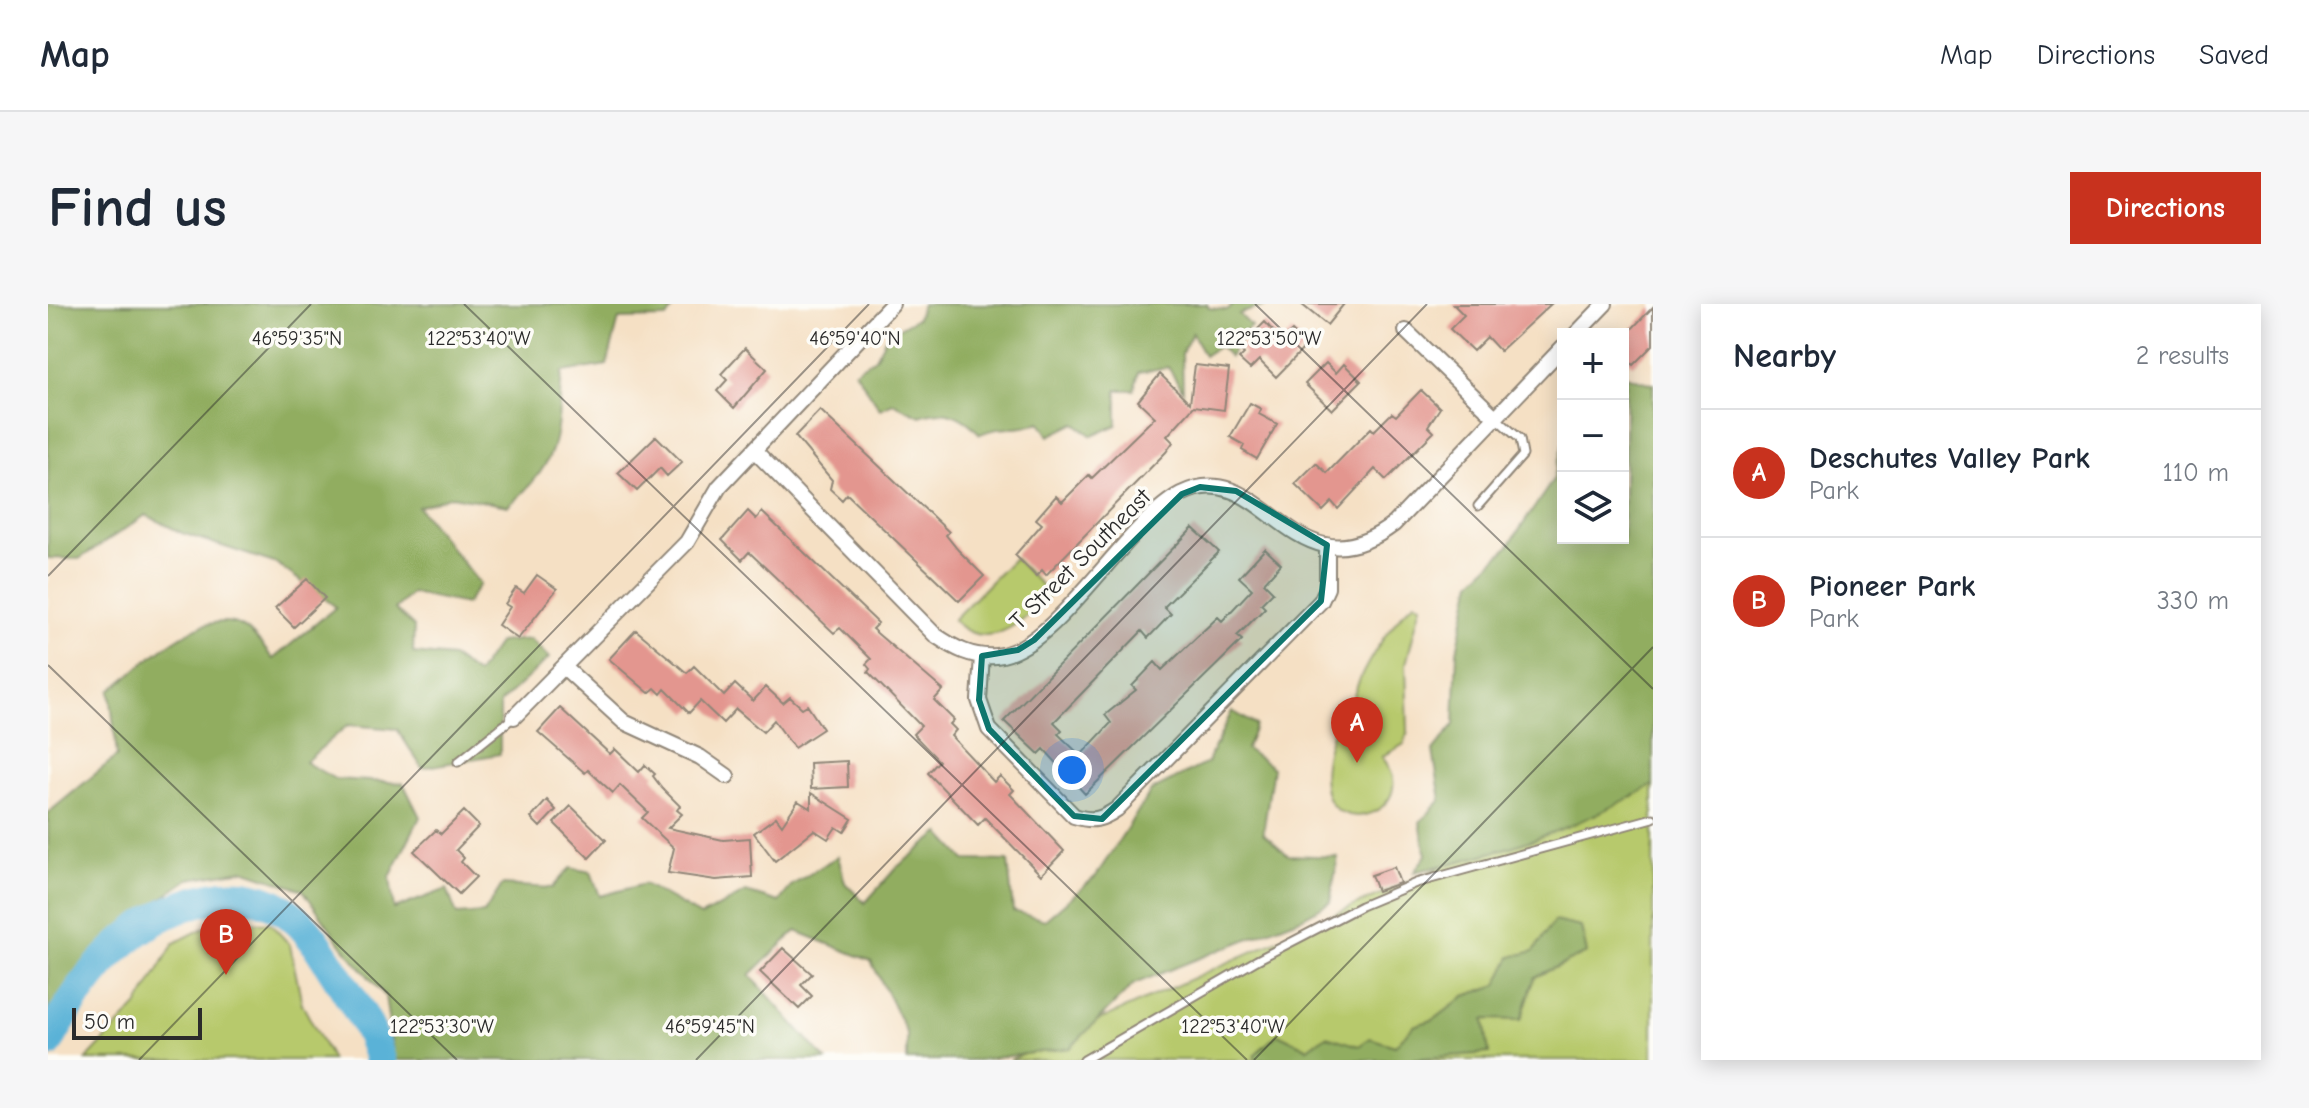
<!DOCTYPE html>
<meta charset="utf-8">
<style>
body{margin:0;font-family:"Comic Neue",sans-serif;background:#f6f6f7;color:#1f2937}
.controls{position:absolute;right:24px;top:24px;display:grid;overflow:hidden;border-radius:0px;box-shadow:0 4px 20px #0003}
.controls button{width:72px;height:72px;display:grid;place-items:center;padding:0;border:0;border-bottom:2px solid #e0e1e3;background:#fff;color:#1f2937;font:40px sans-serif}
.scale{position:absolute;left:24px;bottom:20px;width:130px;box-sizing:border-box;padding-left:8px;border:4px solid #2b2b2b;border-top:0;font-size:22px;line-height:28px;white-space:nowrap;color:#2b2b2b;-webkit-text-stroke:6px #fdfcf7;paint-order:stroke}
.you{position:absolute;left:1024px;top:466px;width:28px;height:28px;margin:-20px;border:6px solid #fff;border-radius:50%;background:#1a73e8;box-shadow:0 0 0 12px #1a73e833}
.badge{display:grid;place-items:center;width:52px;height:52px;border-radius:50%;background:#c8321e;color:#fff;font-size:26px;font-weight:700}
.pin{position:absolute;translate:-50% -66px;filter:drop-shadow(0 2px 4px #0008)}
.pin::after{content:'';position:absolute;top:42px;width:28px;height:24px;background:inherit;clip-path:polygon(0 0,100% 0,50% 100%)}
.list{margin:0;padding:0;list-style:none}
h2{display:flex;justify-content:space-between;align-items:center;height:104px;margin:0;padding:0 32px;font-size:34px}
h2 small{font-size:26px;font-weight:400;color:#747a83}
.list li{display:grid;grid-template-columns:52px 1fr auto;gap:24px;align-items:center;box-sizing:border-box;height:128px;padding:0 32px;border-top:2px solid #e0e1e3}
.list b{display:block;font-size:30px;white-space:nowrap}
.list p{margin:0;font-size:26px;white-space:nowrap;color:#747a83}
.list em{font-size:26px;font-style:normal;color:#747a83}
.icon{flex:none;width:44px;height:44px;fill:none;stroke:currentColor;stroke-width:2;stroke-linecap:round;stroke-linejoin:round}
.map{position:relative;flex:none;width:1605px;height:756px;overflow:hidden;border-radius:0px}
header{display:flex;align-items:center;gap:48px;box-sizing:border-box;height:112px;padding:0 40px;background:#fff;border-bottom:2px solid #e0e1e3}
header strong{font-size:38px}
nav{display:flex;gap:44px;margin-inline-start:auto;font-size:28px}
.intro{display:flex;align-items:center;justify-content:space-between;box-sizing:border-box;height:192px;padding:0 48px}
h1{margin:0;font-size:56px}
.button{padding:20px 36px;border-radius:0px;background:#c8321e;color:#fff;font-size:28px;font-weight:700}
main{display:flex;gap:48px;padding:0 48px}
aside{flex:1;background:#fff;border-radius:0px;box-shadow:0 4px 20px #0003}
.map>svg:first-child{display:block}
</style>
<header>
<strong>Map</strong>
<nav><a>Map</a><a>Directions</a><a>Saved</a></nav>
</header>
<div class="intro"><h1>Find us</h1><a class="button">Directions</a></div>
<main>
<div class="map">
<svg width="1605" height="756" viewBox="0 0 1605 756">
<rect width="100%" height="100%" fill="#fdfcf7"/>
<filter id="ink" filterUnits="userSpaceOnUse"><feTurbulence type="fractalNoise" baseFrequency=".0125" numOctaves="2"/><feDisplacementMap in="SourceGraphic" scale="16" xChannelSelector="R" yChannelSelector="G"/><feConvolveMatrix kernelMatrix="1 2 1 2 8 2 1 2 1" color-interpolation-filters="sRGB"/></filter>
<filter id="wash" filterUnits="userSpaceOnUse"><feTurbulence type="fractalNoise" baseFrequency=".006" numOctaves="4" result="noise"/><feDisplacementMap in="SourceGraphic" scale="32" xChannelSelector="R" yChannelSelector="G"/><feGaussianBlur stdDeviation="1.8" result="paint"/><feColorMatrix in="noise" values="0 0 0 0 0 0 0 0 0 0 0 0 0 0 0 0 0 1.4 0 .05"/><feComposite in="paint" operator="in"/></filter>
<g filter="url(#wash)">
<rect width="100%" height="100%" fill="#f5e0c4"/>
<!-- green -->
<path fill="#b7c96c" stroke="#717a4c" stroke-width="2" d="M966 254 1002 290C975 316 941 352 905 316Z
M1367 298 1373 301 1358 360 1360 427 1356 440 1334 453C1377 504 1285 540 1277 482 1273 456 1285 426 1294 402L1304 407C1302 379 1344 316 1367 298Z
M1605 468V756H962Z
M168 618 222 619 242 641 254 700 284 756H38L90 701 126 639Z"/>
<!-- forest -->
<path fill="#91ad60" stroke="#5e6c46" stroke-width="2" d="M0 0H628L619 14 571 15 559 61 514 68C508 134 514 156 460 202L404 192 370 203 432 280 418 300 364 289 347 305 366 323 365 349 404 353 429 370 451 338 482 335 501 354 452 399V450L374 464 349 425 300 421 257 458 287 475 355 479 372 513 342 573 346 605 399 585 409 611 436 609 454 581 504 584 522 564 543 568 552 592 596 580 653 612 698 588 731 598 743 582 790 552 797 579 817 599 848 564 892 529 917 556 960 557 965 607 997 616 1048 572 1103 487 1159 459 1184 407 1208 421 1198 445 1225 464 1215 529 1240 551 1290 553 1282 598 1255 613 1086 680 1022 744 931 756H859V729L823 657 748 627 702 671 778 756H346L337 692 295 643 255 586 195 566 141 575 78 620 0 717V509L69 452 62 387C95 362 153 300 195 323 206 329 217 345 225 355L288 303 229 260 134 229 98 211 31 255 0 254Z
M874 0H1159L1161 4 1179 6 1186 0H1223L1191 10 1203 22 1191 34 1182 53 1171 42 1156 52 1144 29 1134 49 1135 87 1120 63 1091 68 1086 86H1069V121L1044 132 1027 119 1001 132 992 118C966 129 960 119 932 130 915 111 897 103 872 112L845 99 832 105 807 67 827 54 839 31 869 14Z
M1578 72 1605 80V481C1524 527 1456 548 1366 568L1378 551 1372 518 1393 496 1385 447 1406 421 1409 347 1424 277 1459 244 1505 176 1515 140V234H1575Z
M1506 617 1533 623 1539 649 1487 673 1473 716 1436 715 1441 749 1350 756H1209L1206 751 1230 730 1259 744 1279 732 1311 742 1322 734 1347 742 1365 722 1387 715 1417 692 1449 681 1463 653 1486 647Z"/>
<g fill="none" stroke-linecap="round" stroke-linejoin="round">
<!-- river -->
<path stroke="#5ab2d7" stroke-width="32" d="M0 738C38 669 84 611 163 594 191 588 220 593 244 612 262 626 275 650 288 670 308 703 321 717 332 756"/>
</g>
<g id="blocks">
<!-- building -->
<path fill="#e3968f" d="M1253 0H1296L1279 21Z
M1405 0H1503L1452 47 1439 33 1425 47 1402 25 1416 11Z
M1605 3V41L1585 61 1575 52V34Z
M1217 18 1234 37 1244 27 1259 41 1228 73 1211 56 1202 65 1191 55 1196 50 1191 44Z
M697 44 719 65 686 104 669 87 679 76 673 70Z
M1278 59 1288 69 1296 60 1313 77 1284 106 1257 80Z
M1147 61 1181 65 1176 106 1146 102 1119 132 1125 138 1118 148 998 271 994 266 988 272 967 251 994 220 988 215 1008 192 1014 198 1041 171 1044 174 1107 113 1090 97 1112 70 1142 99Z
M1373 86 1392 104 1380 122 1386 128 1338 176 1327 165 1290 205 1284 198 1275 207 1247 180 1268 159 1279 169 1323 124 1326 127 1344 109 1348 112Z
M1202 99 1213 105 1211 110 1229 120 1209 155 1194 146 1196 141 1182 133Z
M772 106 901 228 898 231 910 246 936 272 911 297 799 190 794 196 782 185 784 176 747 132Z
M608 132 634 158 619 172 612 164 589 187 570 169Z
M700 207 708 215 714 208 830 319 824 325 895 386 886 396 906 416 902 420 908 426 903 432 946 478 952 472 966 486 962 490 1016 547 993 571 937 514 930 521 880 469 891 457 865 430 873 422 820 368 822 365 818 360 823 355 792 324 786 329 701 248 694 256 674 236Z
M1145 224 1171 248 1116 303 1123 310 1100 334 1094 327 1006 418 1014 426 1010 430 1030 449 1033 451 1063 419 1057 411 1088 386 1084 382 1107 358 1114 366 1170 313 1174 317 1204 285 1191 273 1217 245 1233 260 1216 279 1225 288 1213 300 1217 304 1189 332 1194 336 1037 490 996 445 991 450 956 417Z
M489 271 509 285 470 335 450 321 462 303 457 300 468 284 476 289Z
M259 275 277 294 246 323 227 304Z
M588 326 639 369 646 362 676 392 687 380 705 397 718 383 735 399 742 393 754 404 759 401 775 425 746 444 726 416 715 428 688 405 675 419 652 397 641 409 617 385 613 390 607 384 601 389 561 355Z
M512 404 562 450 567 445 591 468 597 461 607 470 605 472 614 484 632 502 629 506 634 510 620 524 675 536 702 534 704 573 668 576 620 569 626 544 594 514 600 508 572 481 565 489 540 466 537 469 490 428Z
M799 457 800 483 763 485 762 459Z
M763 489 804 515 796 528 788 523 780 535 766 526 727 557 706 529 728 513 734 521 750 497 763 505Z
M499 496 508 506 492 523 483 514Z
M523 502 558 536 541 554 506 519Z
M416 507 431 522 408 546 416 554 413 558 428 573 411 590 366 547 388 526 393 530Z
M1346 563 1352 579 1329 587 1323 571Z
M735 644 764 670 753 681 764 692 751 705 712 668Z"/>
</g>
</g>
<g filter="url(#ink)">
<use href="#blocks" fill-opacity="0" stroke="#908678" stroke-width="2"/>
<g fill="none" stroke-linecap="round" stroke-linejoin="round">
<defs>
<path id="service" d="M1430 202 1475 151 1472 135 1448 114
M410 458 466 413
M1036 756 1209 656 1313 602 1368 579 1605 514"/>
<path id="minor" d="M1358 27 1447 113
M1528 30 1557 0
M706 146 887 331C906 344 924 354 948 352 1008 347 1076 220 1133 190 1215 148 1245 297 1346 220L1515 43
M934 352 931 396 941 425 1026 512C1045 518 1053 516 1069 505L1273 297 1279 284V241
M517 364 576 418 652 453 679 472
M466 413 639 238 671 183 844 0"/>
</defs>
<!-- service casing -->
<use href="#service" stroke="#908678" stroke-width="11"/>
<!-- minor casing -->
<use href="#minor" stroke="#908678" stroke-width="18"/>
<!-- service -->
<use href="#service" stroke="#fff" stroke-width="7"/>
<!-- minor -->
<use href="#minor" stroke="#fff" stroke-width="14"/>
</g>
</g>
<!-- marked area -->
<path fill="#0f766e" fill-opacity="0.2" stroke="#0f766e" stroke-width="6" stroke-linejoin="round" d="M1152 183 1188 187 1279 241 1273 297 1054 515 1026 512 941 425 931 396 934 352 970 346 986 336 1134 190Z"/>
<!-- ticks -->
<path fill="none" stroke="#2b2b2b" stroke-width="2" stroke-opacity="0.45" d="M416 0 1199 756M1207 0 1605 385M0 272 263 0M0 361 409 756M91 756 821 0M648 756 1379 0M1206 756 1605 343"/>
<g text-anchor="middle" stroke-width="7" stroke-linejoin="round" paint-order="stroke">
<!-- street labels -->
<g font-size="24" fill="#2b2b2b" stroke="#fdfcf7">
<text transform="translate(1032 255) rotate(-45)" y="8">T Street Southeast</text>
</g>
</g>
<g font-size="20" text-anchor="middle" fill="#2b2b2b" stroke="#fdfcf7" stroke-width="7" stroke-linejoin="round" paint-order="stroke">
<text x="431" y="41">122°53'40"W</text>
<text x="1221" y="41">122°53'50"W</text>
<text x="249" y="41">46°59'35"N</text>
<text x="807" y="41">46°59'40"N</text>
<text x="662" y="729">46°59'45"N</text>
<text x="394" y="729">122°53'30"W</text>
<text x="1185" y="729">122°53'40"W</text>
</g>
</svg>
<div class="controls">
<button>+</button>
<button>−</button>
<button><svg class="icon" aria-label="layers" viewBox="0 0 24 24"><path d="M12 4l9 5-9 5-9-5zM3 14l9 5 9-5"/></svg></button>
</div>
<div class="scale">50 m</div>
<div class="you"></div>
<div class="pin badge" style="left:1309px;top:459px">A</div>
<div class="pin badge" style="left:178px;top:671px">B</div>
</div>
<aside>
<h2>Nearby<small>2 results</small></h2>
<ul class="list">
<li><span class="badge">A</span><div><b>Deschutes Valley Park</b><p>Park</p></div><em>110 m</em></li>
<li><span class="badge">B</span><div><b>Pioneer Park</b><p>Park</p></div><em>330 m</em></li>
</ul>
</aside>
</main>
